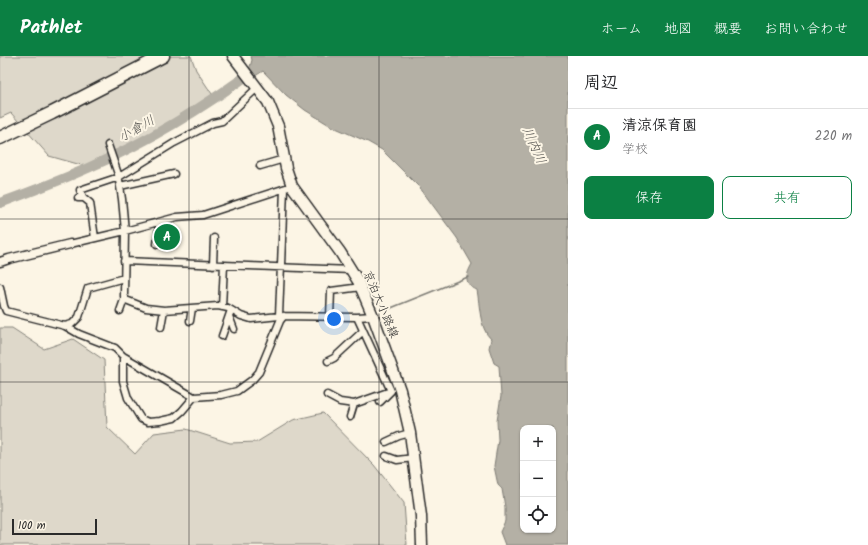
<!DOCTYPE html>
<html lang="ja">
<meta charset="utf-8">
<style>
body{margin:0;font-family:Kalam,"Klee One",sans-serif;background:#f2f2f2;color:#202124}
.controls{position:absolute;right:12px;bottom:12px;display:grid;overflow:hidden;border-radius:8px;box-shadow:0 1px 3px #0004}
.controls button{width:36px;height:36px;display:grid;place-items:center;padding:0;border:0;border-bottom:1px solid #e0e0e0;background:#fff;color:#202124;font:20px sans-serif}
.scale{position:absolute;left:12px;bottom:10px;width:85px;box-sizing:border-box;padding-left:4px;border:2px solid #2b2b2b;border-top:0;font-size:11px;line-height:14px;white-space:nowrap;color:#2b2b2b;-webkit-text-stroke:3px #fcf5e5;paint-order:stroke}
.you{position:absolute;left:334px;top:263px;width:14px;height:14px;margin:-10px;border:3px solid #fff;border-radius:50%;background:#1a73e8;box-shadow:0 0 0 6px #1a73e833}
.badge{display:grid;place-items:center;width:26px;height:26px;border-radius:50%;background:#0b8043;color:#fff;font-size:13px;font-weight:700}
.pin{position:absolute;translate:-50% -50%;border:2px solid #fff;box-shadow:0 1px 4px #0006}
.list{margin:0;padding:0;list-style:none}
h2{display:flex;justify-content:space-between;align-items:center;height:52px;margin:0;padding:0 16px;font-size:17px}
h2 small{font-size:13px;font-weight:400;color:#757577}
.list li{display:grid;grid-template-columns:26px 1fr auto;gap:12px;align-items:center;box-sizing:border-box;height:56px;padding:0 16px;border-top:1px solid #e0e0e0}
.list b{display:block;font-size:15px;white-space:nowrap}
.list p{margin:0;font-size:13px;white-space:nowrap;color:#757577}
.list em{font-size:13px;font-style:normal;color:#757577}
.actions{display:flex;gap:8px;padding:12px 16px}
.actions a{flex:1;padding:9px 0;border:1px solid #0b8043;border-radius:8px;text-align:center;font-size:14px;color:#0b8043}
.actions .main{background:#0b8043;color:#fff}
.icon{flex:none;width:22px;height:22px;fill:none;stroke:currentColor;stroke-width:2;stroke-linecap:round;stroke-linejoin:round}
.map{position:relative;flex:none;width:568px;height:489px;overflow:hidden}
header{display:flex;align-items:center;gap:24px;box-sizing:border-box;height:56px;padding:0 20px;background:#0b8043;color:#fff}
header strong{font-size:19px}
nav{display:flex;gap:22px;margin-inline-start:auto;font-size:14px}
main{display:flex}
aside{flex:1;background:#fff}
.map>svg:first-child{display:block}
</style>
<header>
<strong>Pathlet</strong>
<nav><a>ホーム</a><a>地図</a><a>概要</a><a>お問い合わせ</a></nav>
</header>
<main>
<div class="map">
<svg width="568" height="489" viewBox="0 0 568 489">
<rect width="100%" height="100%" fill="#fcf5e5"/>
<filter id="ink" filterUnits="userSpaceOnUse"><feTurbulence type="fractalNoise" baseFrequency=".025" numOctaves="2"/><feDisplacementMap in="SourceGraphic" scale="8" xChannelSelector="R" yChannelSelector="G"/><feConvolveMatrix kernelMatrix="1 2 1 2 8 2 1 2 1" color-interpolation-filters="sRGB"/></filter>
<g filter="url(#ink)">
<!-- green -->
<path fill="#ded8ca" stroke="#84827a" d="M0 0H191L196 14 214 41 92 112 49 100 11 57 0 62Z
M0 272H12L44 293 73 283 104 304 107 371 135 398 154 377 186 373 230 387 257 386 293 364 323 357 374 409 404 447 407 489H0Z"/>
<!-- water -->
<path fill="#b4b0a5" stroke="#7d7b74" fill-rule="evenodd" d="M251 0H568V489H505L500 476 505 465V451L502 433 498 429 494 410 498 384 497 365 501 340 499 310 494 307 489 292 491 283C479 272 480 249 477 234 463 228 466 219 472 208L457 182 420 132 382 94 368 86 331 70 305 54 286 39 263 15 255 20 250 11 252 4ZM523 372H553V474H523Z"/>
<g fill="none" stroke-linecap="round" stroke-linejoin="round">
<!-- stream -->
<path stroke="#7d7b74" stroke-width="1.5" d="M386 254 468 221"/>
<!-- river -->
<path stroke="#b4b0a5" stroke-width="10" d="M0 147C30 136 59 125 88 112 154 83 216 44 273 0"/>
<defs>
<path id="minor" d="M108 89 118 118 122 143 125 175 124 240 126 244 146 252 164 254 218 250 228 252 241 260 251 263 279 260 357 261 373 260
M260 110 284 103
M120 130 174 118
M83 141 80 134 119 121 174 87 213 67 222 65 257 32
M78 142H84L90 147 95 182
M70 188 125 175 177 161 203 159 292 130
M157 188 160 166
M124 205 351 214
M213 209 214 182
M0 231 4 250 6 255 65 270 79 278 115 292 123 300 194 341 221 339 237 335 252 324 259 316 280 265 284 260
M222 251 224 209
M120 255 125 241
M229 260 234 273
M279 260 284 133
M330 261 331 235 361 231
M357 261 391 335 380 346
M190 265 192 252
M65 270 72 268 79 261 88 232 124 222
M161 271 164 254
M222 280 231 254
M123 300V325L128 342 141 363 148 366 160 365 174 362 182 355 194 341
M328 305 334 302 363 275
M327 339 340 346 354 348
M350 361 354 348 388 336
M386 386 399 380 410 377
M386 400 397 404 414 402"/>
<path id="tertiary" d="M0 206 9 203 70 188"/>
<path id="primary" d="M233 0 268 46 278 70 286 112 292 130 340 196 358 225 373 260 400 334 410 377 421 460 422 489"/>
<path id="motorway" d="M0 82 52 57 163 0"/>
</defs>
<!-- minor casing -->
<use href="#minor" stroke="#2b2b2b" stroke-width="9"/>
<!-- tertiary casing -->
<use href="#tertiary" stroke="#2b2b2b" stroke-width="11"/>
<!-- primary casing -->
<use href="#primary" stroke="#2b2b2b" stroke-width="13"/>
<!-- motorway casing -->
<use href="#motorway" stroke="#2b2b2b" stroke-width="15"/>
<!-- minor -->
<use href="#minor" stroke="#fcf5e5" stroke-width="6"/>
<!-- tertiary -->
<use href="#tertiary" stroke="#fcf5e5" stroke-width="8"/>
<!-- primary -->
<use href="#primary" stroke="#fcf5e5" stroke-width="10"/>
<!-- motorway -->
<use href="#motorway" stroke="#fcf5e5" stroke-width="12"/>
</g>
</g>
<!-- grid -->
<path fill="none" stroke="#2b2b2b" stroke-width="1" stroke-opacity="0.55" d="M189 0V489M379 0V489M0 163H568M0 326H568"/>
<g text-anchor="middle" stroke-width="4" stroke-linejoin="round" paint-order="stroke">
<!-- street labels -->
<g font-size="12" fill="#2b2b2b" stroke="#fcf5e5">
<text transform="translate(381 248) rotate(67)" y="4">京泊大小路線</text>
</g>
<!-- water labels -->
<g font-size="13" font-style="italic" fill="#545350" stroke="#fcf5e5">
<text transform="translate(136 72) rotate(-30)" y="5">小倉川</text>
<text transform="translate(535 89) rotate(66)" y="5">川内川</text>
</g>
</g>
</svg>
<div class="controls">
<button>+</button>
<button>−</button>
<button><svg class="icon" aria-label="locate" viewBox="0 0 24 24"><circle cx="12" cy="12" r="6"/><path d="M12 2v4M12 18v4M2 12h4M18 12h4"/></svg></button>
</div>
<div class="scale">100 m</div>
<div class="you"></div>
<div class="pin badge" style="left:167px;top:181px">A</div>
</div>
<aside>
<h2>周辺<small></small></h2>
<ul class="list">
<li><span class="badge">A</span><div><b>清涼保育園</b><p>学校</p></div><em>220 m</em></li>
</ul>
<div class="actions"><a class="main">保存</a><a>共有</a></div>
</aside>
</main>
